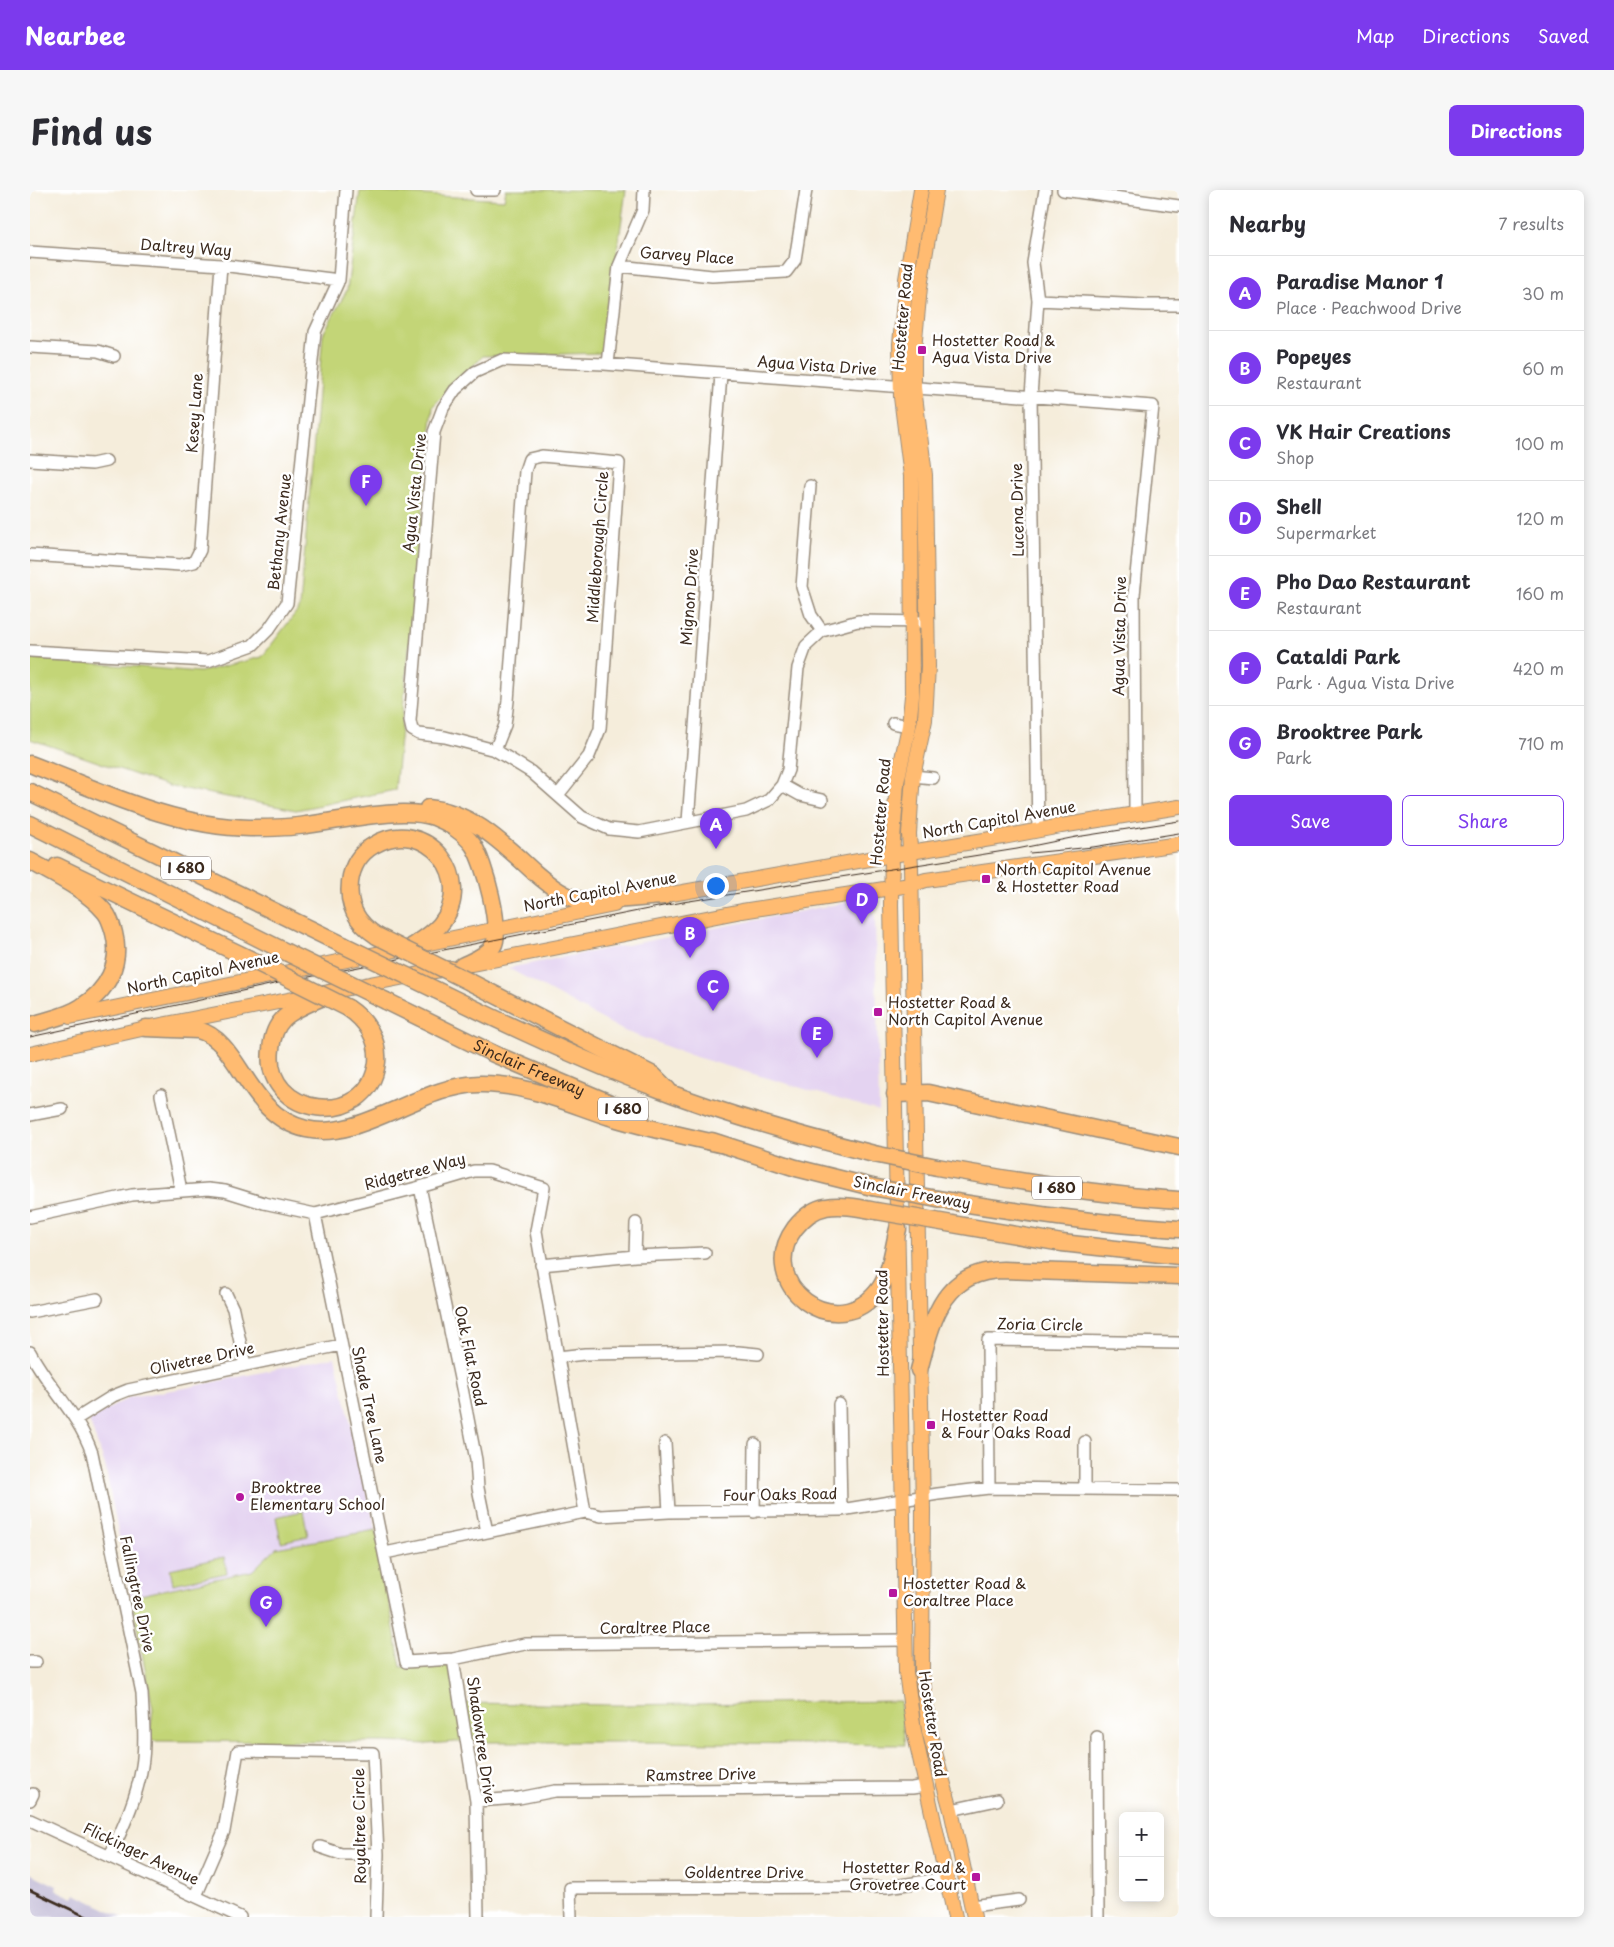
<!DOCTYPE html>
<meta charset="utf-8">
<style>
body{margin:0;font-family:"Playpen Sans",sans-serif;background:#f7f7f7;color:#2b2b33}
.controls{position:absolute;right:15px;bottom:15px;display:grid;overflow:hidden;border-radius:8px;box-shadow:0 2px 12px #0003}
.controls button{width:45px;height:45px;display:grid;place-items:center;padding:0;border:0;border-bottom:1px solid #e1e1e2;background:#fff;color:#2b2b33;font:25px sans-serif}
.you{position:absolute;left:685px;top:695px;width:18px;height:18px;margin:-12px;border:4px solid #fff;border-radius:50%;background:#1a73e8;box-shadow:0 0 0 8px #1a73e833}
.badge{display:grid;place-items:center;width:32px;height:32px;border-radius:50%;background:#7c3aed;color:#fff;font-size:16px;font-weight:700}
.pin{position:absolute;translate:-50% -41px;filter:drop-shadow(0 1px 2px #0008)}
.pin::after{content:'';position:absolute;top:26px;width:18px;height:15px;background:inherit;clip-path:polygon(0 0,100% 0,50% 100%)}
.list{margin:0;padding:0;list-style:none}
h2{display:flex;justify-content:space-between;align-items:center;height:65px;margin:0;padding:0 20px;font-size:21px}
h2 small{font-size:16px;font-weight:400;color:#7c7c81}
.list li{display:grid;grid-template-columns:32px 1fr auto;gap:15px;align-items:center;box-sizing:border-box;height:75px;padding:0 20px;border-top:1px solid #e1e1e2}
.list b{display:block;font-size:19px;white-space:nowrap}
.list p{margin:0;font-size:16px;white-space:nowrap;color:#7c7c81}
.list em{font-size:16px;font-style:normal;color:#7c7c81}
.actions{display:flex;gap:10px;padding:15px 20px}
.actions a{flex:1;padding:11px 0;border:1px solid #7c3aed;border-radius:8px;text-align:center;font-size:18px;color:#7c3aed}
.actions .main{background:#7c3aed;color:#fff}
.map{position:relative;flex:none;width:1149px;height:1727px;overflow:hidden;border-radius:8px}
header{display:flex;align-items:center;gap:30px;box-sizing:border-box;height:70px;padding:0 25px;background:#7c3aed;color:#fff}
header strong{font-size:24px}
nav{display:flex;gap:28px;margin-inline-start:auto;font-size:18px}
.intro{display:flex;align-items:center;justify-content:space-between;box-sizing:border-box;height:120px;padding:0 30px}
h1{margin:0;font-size:35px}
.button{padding:12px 22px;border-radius:8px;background:#7c3aed;color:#fff;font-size:18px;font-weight:700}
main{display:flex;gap:30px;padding:0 30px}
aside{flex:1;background:#fff;border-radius:8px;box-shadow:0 2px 12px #0003}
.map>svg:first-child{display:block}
</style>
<header>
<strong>Nearbee</strong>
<nav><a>Map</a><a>Directions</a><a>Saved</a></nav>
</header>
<div class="intro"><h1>Find us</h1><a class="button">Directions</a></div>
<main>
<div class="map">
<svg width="1149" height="1727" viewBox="0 0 1149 1727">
<rect width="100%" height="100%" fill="#fff"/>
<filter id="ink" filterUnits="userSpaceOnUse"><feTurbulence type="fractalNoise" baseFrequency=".02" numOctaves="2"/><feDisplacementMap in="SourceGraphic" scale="10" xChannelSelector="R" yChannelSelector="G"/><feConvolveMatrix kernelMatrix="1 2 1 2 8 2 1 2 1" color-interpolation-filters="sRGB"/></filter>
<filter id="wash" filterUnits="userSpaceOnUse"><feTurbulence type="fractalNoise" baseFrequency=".0096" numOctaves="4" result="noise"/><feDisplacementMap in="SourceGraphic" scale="20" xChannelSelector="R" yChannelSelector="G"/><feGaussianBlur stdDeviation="1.12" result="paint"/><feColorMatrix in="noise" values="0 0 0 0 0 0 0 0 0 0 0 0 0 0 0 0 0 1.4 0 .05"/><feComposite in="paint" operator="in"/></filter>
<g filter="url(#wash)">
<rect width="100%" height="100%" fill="#f5eddb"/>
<!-- built -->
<path fill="#e4d3f1" d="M834 709 845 727 849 921 666 867 594 841 478 778Z
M305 1167 346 1340 246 1358 222 1381 101 1407 75 1275 59 1230 100 1207 155 1198Z"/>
<!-- industrial -->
<path fill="#c6c0d9" d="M0 1683 27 1696 26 1700 43 1708 45 1704 93 1727H0Z"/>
<!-- green -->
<path fill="#c3d577" stroke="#7f804a" d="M476 0H596L573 163 453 166 403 216 365 600 266 620 139 596 0 549V468L170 482 232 467 270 417 293 144 317 100 330 1 474 10Z
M273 1321 278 1346 251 1352 246 1327Z
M346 1340 371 1477 421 1476 425 1513 590 1515 870 1511 875 1555 604 1552H425L397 1554 356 1552 119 1551 123 1519 101 1407 222 1381 246 1358Z
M194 1367 197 1383 143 1394 140 1379Z"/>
</g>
<g filter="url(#ink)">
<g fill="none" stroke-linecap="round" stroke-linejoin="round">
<defs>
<path id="minor" d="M446 0H465
M1033 0 1149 16
M0 62 191 75 309 90
M589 76 682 86 756 82 765 70 776 0
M1008 110 1115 115H1149
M0 157 68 161 84 166
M578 174 589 76 613 20 614 0
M0 270 62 274 76 271
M780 296 772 397 781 425 792 441
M0 365 150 375 164 372 170 360 191 75
M897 432 828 431 792 441 776 456 768 478 758 580 752 595 739 610 716 621 609 642 579 639 552 627 501 582 465 560 415 547 389 544 382 540 380 531 404 242 413 218 425 200 445 182 472 170 574 174 1123 216 1104 405 1105 624
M0 461 178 471 223 455 239 439 257 413 285 142 309 90 316 0
M863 533 879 536
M465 560 475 535 478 511 495 281 499 269 512 266 589 273 570 539 559 566 528 605
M883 586 903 588
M752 595 770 605 792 610
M658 632 691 184
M1008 641 1001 206 1008 110 1003 73 1015 0
M131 905 151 1000
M0 925 32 919
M390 997 431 1193 446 1270 448 1298 457 1342
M285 1024 376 1472 423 1469 495 1454 876 1450
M0 1027 102 1005 178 999 195 1001 234 1013 285 1024 390 997 444 981H459L514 998 506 1041 555 1322
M605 1066 606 1033
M511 1075 605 1066 675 1063
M196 1104 203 1119 215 1175
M0 1122 67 1109
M0 1162C19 1198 48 1223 62 1263L112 1503C113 1526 116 1552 112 1576 107 1608 93 1637 80 1666
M528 1167 555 1164 708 1162 728 1164
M809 1214 811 1320
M46 1229 83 1206 98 1200 311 1155
M635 1253 639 1322
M959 1298 958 1150 1149 1153
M1055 1298V1252
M724 1322 725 1254
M355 1363 555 1322 571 1326 639 1322 811 1320 908 1304 959 1298 1149 1300
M423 1469 446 1611 448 1727
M0 1472H6
M1067 1547 1068 1727
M0 1610 3 1604
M446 1611 489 1608 525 1601 882 1598 896 1596
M921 1620 967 1610
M0 1630 210 1727
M290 1657 311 1664H348
M166 1706 194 1641 208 1561 343 1563 348 1664 346 1727
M942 1716 989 1710
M541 1727 540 1698 858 1697 916 1688"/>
<path id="major" d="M891 0 876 89 870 154 871 207 881 286 882 506 879 536 867 592 862 665 861 714 876 1482 884 1541 925 1727
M906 0 890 97 884 160V198L895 285 898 476 895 530 883 586 881 612 879 644 881 676 893 1320 892 1480 899 1541 921 1620 944 1727
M625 707 862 665 973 647 1031 636 1149 617
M442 774 712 721 880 695 896 690 1149 654
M40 827 584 715
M0 864 116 838 421 778"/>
<g id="highway">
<path d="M0 574C71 601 143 637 220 638 239 638 258 638 276 635 311 631 371 616 404 627 418 632 434 643 443 655 454 671 473 741 463 756 457 766 442 771 432 776"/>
<path d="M0 602 313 755"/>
<path d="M398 618C442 622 473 654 504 682 517 693 530 704 546 709 564 714 613 707 634 706"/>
<path d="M0 634 262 765"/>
<path d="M0 671C25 685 57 700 75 722 80 728 82 736 84 743 92 774 77 801 51 817 38 826 20 829 5 834"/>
<path d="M27 676 224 771"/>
<path d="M347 746C327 733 317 716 320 692 322 676 330 663 344 655 396 624 448 689 410 735 402 744 392 750 383 756"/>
<path d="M440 792 623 885 638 900"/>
<path d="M406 800C479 836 553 871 629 899 699 926 772 946 844 964"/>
<path d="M301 803C286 811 266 817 254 828 246 836 242 848 241 859 232 928 339 941 347 872 349 849 336 830 318 818"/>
<path id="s1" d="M356 811 464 864 611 926"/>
<path d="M116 838 168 840C211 851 216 925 276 939 329 952 391 895 449 894 495 893 537 913 580 927 616 938 653 946 690 954"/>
<path d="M865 904 898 903 1149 957"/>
<path d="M682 951 766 978 842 997"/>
<path d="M907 977C987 991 1067 1005 1149 1010"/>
<path d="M907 1009C988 1022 1068 1034 1149 1039"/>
<path d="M846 1021C830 1018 812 1014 796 1017 783 1019 773 1028 765 1038 723 1094 807 1158 850 1098 861 1082 863 1058 868 1039"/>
<path d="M905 1031 1032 1053 1149 1066"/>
<path d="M889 1180C902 1132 911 1081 973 1080L1149 1086"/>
</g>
</defs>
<!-- minor casing -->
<use href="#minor" stroke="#988c7c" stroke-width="14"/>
<!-- major casing -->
<use href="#major" stroke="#988c7c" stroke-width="16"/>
<!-- highway casing -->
<use href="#highway" stroke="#988c7c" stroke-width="19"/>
<!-- minor -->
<use href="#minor" stroke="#fff" stroke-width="11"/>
<!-- major -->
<use href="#major" stroke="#ffbb71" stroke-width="14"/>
<!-- highway -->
<use href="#highway" stroke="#ffbb71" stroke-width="16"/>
<!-- tram -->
<path stroke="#3b2a1e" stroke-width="1" d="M1000 663 1063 657 1149 643
M0 847 244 794 653 712 987 659 1046 647 1149 631"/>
<!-- rail -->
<path stroke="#3b2a1e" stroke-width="2.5" d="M0 1700 57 1727"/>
<defs>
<path id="highway-bridge" d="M347 746 440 792
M313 755 406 800
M262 765 356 811
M224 771 318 818
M844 964 907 977
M842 997 907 1009
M846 1021 905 1031"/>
</defs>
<!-- highway-bridge casing -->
<use href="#highway-bridge" stroke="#988c7c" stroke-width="19" stroke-linecap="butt"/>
<!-- highway-bridge -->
<use href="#highway-bridge" stroke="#ffbb71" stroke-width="16"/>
</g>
</g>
<!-- markers -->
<g fill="#b5179e" stroke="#fff" stroke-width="2">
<rect x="887" y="155" width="10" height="10" rx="2.5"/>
<rect x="951" y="684" width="10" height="10" rx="2.5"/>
<rect x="843" y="817" width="10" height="10" rx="2.5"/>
<rect x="896" y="1230" width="10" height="10" rx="2.5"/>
<circle cx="210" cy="1307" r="5"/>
<rect x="858" y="1398" width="10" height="10" rx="2.5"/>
<rect x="941" y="1682" width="10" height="10" rx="2.5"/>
</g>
<g text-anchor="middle" stroke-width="5" stroke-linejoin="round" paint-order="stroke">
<!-- shield labels -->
<g fill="#fff" stroke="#766a62" stroke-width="1">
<rect x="131" y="666.5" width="50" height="23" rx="4"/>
<rect x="568" y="907.5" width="50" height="23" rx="4"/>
<rect x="1002" y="986.5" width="50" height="23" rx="4"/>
</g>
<g font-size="14" font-weight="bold" fill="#3b2a1e">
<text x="156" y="683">I 680</text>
<text x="593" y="924">I 680</text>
<text x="1027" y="1003">I 680</text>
</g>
<!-- street labels -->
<g font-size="15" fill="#3b2a1e" stroke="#fff">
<text transform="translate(156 58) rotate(4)" y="5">Daltrey Way</text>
<text transform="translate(657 66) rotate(4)" y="5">Garvey Place</text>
<text transform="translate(873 127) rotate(-85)" y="5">Hostetter Road</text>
<text transform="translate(787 176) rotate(4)" y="5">Agua Vista Drive</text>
<text transform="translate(165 223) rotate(-86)" y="5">Kesey Lane</text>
<text transform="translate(385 303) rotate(-84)" y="5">Agua Vista Drive</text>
<text transform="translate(988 320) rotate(-91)" y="5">Lucena Drive</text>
<text transform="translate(250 342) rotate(-84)" y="5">Bethany Avenue</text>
<text transform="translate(568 357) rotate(-86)" y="5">Middleborough Circle</text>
<text transform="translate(660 407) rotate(-86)" y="5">Mignon Drive</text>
<text transform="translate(1090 446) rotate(-89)" y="5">Agua Vista Drive</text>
<text transform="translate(851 622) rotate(-85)" y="5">Hostetter Road</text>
<text transform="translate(969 630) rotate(-10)" y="5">North Capitol Avenue</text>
<text transform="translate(570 702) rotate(-11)" y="5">North Capitol Avenue</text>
<text transform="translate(173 783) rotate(-12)" y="5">North Capitol Avenue</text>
<text dy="5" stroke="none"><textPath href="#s1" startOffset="158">Sinclair Freeway</textPath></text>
<text transform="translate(385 982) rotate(-15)" y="5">Ridgetree Way</text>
<text transform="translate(882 1003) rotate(11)" y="5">Sinclair Freeway</text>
<text transform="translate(853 1133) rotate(-91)" y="5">Hostetter Road</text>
<text transform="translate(1010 1135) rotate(1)" y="5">Zoria Circle</text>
<text transform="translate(440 1166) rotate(78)" y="5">Oak Flat Road</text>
<text transform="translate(172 1169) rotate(-12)" y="5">Olivetree Drive</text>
<text transform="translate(339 1215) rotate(78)" y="5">Shade Tree Lane</text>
<text transform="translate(750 1305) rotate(-1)" y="5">Four Oaks Road</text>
<text transform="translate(107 1404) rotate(78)" y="5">Fallingtree Drive</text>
<text transform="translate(625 1438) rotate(-1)" y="5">Coraltree Place</text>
<text transform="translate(902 1534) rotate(81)" y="5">Hostetter Road</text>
<text transform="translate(451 1550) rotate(82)" y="5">Shadowtree Drive</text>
<text transform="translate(671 1585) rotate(-1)" y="5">Ramstree Drive</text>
<text transform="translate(330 1636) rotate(-91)" y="5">Royaltree Circle</text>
<text transform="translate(111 1664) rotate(25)" y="5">Flickinger Avenue</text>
<text x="714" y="1688">Goldentree Drive</text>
</g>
<!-- poi labels -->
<g font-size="15" fill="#3b2a1e" stroke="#fff" text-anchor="start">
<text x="902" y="156">Hostetter Road &amp;<tspan x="902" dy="17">Agua Vista Drive</tspan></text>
<text x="966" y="685">North Capitol Avenue<tspan x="966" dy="17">&amp; Hostetter Road</tspan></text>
<text x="858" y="818">Hostetter Road &amp;<tspan x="858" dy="17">North Capitol Avenue</tspan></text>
<text x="911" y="1231">Hostetter Road<tspan x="911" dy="17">&amp; Four Oaks Road</tspan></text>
<text x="220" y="1303">Brooktree<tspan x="220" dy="17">Elementary School</tspan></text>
<text x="873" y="1399">Hostetter Road &amp;<tspan x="873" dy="17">Coraltree Place</tspan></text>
<text x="936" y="1683" text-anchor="end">Hostetter Road &amp;<tspan x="936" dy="17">Grovetree Court</tspan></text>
</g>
</g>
</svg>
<div class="controls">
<button>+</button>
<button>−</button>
</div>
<div class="you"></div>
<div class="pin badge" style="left:686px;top:659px">A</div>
<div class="pin badge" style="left:660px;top:768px">B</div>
<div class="pin badge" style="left:683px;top:821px">C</div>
<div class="pin badge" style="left:832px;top:734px">D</div>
<div class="pin badge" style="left:787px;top:868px">E</div>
<div class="pin badge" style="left:336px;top:316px">F</div>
<div class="pin badge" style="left:236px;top:1437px">G</div>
</div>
<aside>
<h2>Nearby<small>7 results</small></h2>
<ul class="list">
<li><span class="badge">A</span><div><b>Paradise Manor 1</b><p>Place · Peachwood Drive</p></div><em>30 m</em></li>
<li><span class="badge">B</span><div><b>Popeyes</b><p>Restaurant</p></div><em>60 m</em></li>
<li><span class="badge">C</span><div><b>VK Hair Creations</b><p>Shop</p></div><em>100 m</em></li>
<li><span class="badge">D</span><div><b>Shell</b><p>Supermarket</p></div><em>120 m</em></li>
<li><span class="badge">E</span><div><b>Pho Dao Restaurant</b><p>Restaurant</p></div><em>160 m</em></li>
<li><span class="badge">F</span><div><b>Cataldi Park</b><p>Park · Agua Vista Drive</p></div><em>420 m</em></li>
<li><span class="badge">G</span><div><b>Brooktree Park</b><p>Park</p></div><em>710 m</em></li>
</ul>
<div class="actions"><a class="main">Save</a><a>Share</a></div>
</aside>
</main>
